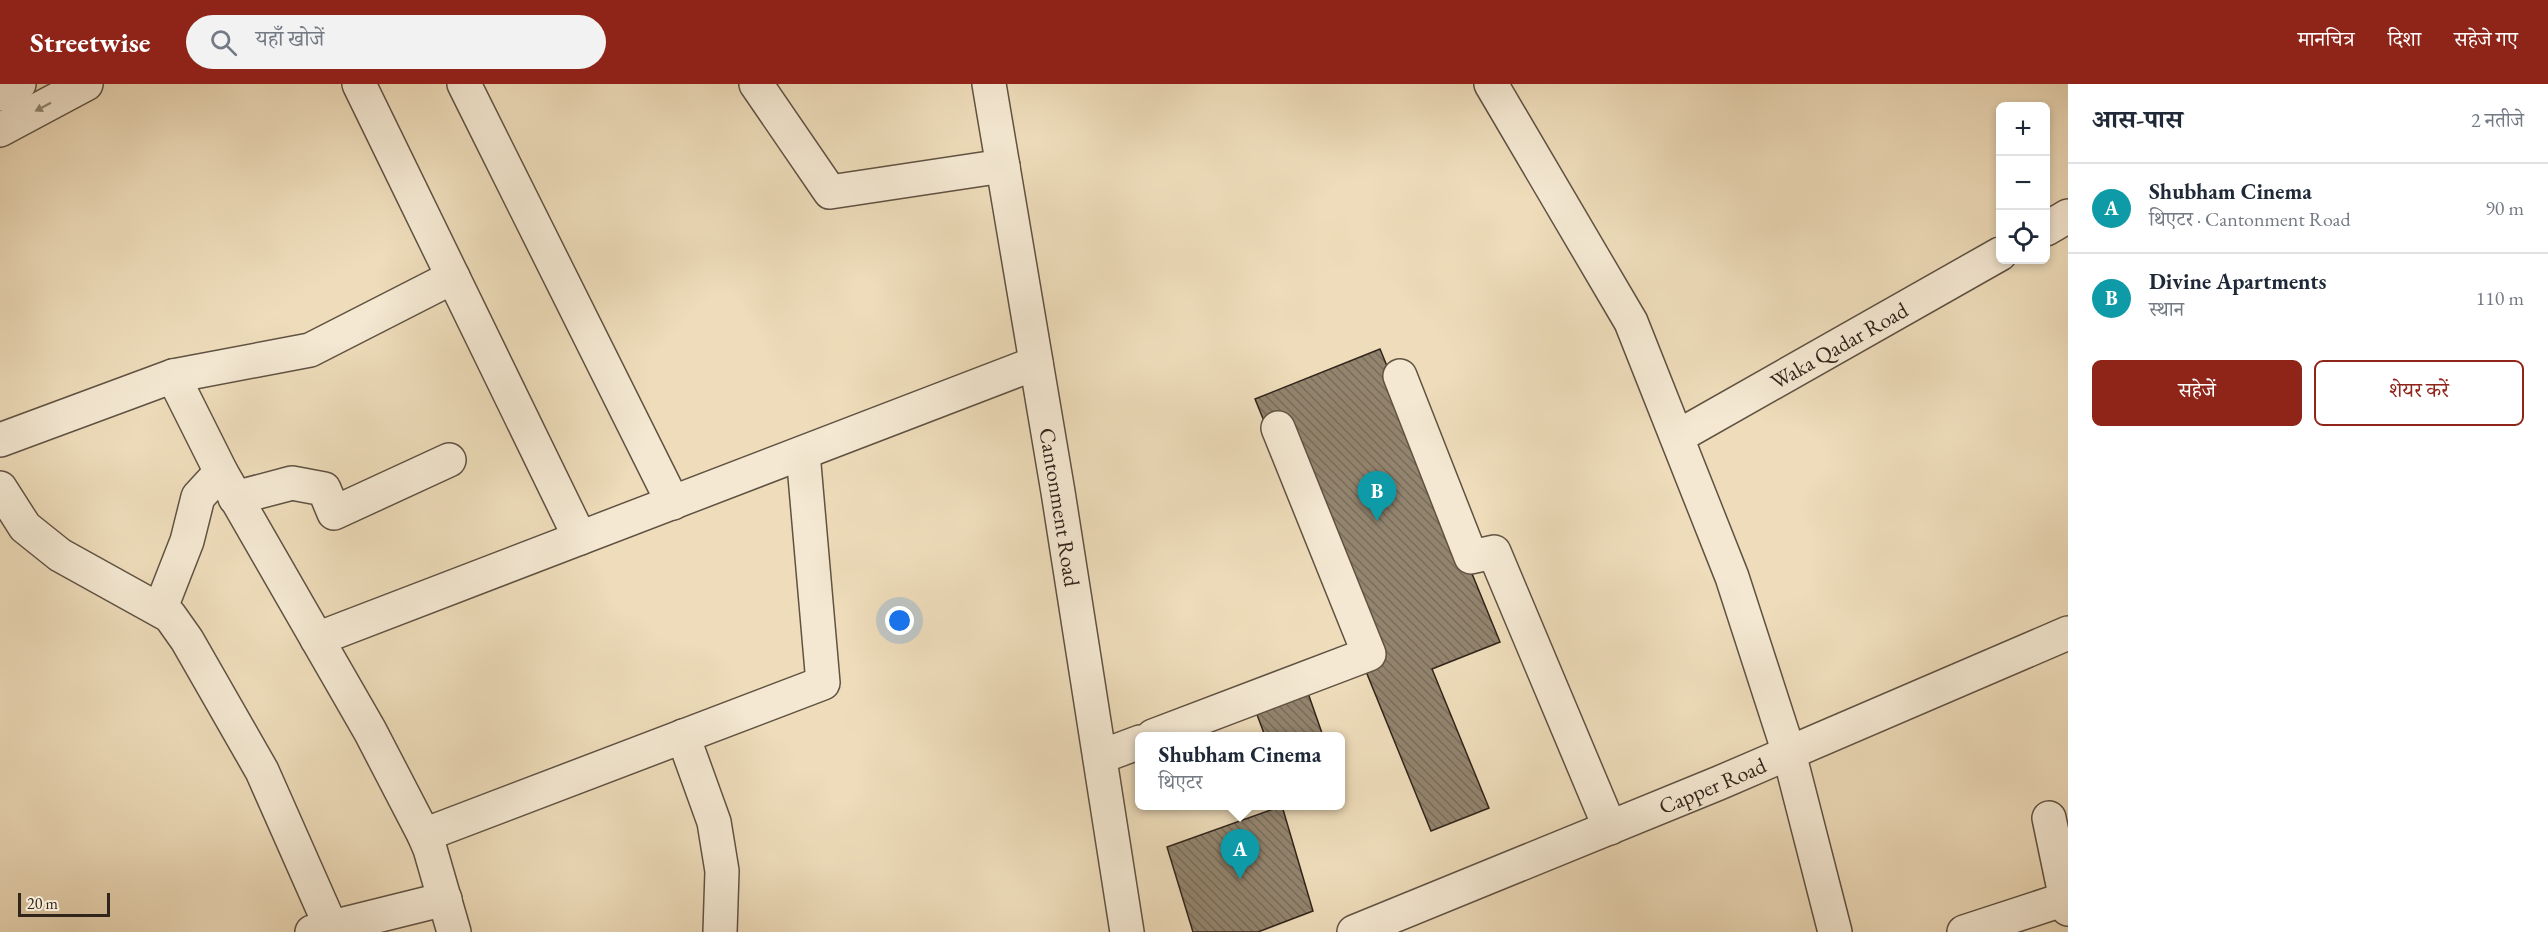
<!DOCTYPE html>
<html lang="hi">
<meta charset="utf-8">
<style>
body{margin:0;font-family:"EB Garamond","Noto Serif Devanagari",serif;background:#f2f2f3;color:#1f2937}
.controls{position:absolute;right:18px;top:18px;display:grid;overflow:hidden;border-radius:9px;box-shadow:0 3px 9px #0003}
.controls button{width:54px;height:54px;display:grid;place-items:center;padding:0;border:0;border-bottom:2px solid #e0e1e3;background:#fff;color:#1f2937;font:30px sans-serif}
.scale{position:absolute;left:18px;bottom:15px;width:92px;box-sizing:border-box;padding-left:6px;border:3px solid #31241b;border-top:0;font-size:16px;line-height:21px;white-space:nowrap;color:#31241b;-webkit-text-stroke:4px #f4e8d2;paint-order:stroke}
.you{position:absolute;left:900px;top:537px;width:21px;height:21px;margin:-15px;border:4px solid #fff;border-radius:50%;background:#1a73e8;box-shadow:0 0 0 9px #1a73e833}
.badge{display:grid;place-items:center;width:39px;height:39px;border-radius:50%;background:#8f2418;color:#fff;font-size:20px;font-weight:700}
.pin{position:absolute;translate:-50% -50px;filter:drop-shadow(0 2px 3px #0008)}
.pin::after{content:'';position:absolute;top:32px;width:21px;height:18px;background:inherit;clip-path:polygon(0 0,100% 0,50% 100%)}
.popup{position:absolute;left:1135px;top:648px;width:210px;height:78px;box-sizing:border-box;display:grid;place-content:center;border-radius:9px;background:#fff;filter:drop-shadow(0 2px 4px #0005);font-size:20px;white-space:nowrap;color:#747a83}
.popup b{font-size:22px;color:#1f2937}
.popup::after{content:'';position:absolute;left:50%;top:100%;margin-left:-12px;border:12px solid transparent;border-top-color:#fff}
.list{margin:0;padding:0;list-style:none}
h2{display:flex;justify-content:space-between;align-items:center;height:78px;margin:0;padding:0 24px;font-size:26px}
h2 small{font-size:20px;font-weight:400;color:#747a83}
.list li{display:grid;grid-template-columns:39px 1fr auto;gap:18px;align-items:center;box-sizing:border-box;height:90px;padding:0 24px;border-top:2px solid #e0e1e3}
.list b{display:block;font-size:22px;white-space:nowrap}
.list p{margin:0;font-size:20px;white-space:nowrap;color:#747a83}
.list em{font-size:20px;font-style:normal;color:#747a83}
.actions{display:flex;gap:12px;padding:18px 24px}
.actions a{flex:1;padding:14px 0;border:2px solid #8f2418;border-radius:9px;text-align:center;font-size:21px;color:#8f2418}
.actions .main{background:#8f2418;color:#fff}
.icon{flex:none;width:33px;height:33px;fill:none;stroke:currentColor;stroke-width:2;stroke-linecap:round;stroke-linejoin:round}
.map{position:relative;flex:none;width:2068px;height:848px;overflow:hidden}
header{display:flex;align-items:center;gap:36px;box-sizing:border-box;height:84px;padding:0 30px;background:#8f2418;color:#fff}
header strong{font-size:28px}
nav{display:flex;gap:33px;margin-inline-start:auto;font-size:21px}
.search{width:420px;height:54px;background:#f2f2f3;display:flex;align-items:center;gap:15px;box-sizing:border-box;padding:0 21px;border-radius:33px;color:#747a83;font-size:22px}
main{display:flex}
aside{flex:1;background:#fff}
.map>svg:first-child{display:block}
</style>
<header>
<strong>Streetwise</strong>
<div class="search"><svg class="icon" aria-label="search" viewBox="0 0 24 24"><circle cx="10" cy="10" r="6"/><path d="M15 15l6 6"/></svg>यहाँ खोजें</div>
<nav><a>मानचित्र</a><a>दिशा</a><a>सहेजे गए</a></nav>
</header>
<main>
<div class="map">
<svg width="2068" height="848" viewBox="0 0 2068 848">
<defs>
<pattern id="building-back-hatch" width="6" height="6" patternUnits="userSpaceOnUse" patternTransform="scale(1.5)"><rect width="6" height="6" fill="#93846e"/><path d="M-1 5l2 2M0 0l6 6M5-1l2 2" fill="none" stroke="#796c5a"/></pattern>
</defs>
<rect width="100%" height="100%" fill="#eedcba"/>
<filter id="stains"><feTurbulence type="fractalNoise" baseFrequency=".00333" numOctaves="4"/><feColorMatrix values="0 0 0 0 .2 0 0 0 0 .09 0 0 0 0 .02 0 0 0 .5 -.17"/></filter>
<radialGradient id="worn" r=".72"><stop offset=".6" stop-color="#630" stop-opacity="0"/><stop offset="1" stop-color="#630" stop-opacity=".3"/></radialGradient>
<!-- building -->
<path fill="url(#building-back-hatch)" stroke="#31241b" stroke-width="1.5" d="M1380 265 1500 558 1432 585 1489 724 1431 747 1255 315Z
M1308 609 1323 652H1265L1256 628Z
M1282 722 1313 827 1258 848H1193L1167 763Z"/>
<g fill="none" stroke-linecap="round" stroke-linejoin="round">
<defs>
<g id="minor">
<path d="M359 0 580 454"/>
<path d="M464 0 673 419"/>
<path d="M756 0 830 108 1003 82"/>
<path id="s1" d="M989 0 1058 408 1127 848"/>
<path d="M1491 0 1631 238 1732 493 1789 669 1835 848"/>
<path d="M0 10 19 0"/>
<path d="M0 46 86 0"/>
<path d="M2046 145 2068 132"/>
<path d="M173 292 221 388 370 647 424 751 430 765 454 848"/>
<path d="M1400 292 1471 473 1494 468 1610 744"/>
<path id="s2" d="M1677 353 2000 170"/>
<path d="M0 356 173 292 310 266 453 193"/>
<path d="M0 404 25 443 60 471 170 532 187 556 262 687 331 843"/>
<path d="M235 414 292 399 324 405 334 429 449 376"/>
<path d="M160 526 187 457 198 413 221 388"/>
<path d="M317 555 1036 279"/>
<path d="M683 652 714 738 722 787 720 848"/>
<path d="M1153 652 1369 570 1278 344"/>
<path d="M1100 673 1140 658"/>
<path d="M2049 734 2068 825"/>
<path d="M424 751 823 599 803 369"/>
<path d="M312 848 445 815"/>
<path id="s3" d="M1354 848 1719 699 2068 549"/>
<path d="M1964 848 2068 814"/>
</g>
</defs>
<!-- minor casing -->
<use href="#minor" stroke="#605243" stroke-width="36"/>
<!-- minor -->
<use href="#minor" stroke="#f4e8d2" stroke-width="33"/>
</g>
<!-- one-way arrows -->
<defs><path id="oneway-solid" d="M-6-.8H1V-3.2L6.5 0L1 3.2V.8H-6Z" transform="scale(1.5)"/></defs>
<use fill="#928676" href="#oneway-solid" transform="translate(43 23) rotate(152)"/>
<g text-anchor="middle" stroke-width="4.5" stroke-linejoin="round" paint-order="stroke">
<!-- street labels -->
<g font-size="22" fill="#31241b" stroke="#f4e8d2">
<text dy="8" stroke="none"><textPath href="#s2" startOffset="186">Waka Qadar Road</textPath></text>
<text dy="8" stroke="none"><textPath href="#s1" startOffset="429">Cantonment Road</textPath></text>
<text dy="8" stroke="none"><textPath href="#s3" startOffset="387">Capper Road</textPath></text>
</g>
</g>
<rect width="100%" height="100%" filter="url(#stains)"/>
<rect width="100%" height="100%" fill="url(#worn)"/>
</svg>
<div class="controls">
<button>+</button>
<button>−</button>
<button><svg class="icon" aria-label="locate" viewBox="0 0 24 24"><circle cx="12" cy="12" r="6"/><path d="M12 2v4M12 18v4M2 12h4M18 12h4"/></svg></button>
</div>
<div class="scale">20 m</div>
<div class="you"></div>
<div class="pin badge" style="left:1240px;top:795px;background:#0f9aa8">A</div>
<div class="popup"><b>Shubham Cinema</b>थिएटर</div>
<div class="pin badge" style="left:1377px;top:437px;background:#0f9aa8">B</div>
</div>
<aside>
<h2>आस-पास<small>2 नतीजे</small></h2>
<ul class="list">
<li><span class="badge" style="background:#0f9aa8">A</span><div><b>Shubham Cinema</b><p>थिएटर · Cantonment Road</p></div><em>90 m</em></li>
<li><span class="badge" style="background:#0f9aa8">B</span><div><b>Divine Apartments</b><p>स्थान</p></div><em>110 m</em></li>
</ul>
<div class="actions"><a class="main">सहेजें</a><a>शेयर करें</a></div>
</aside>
</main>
